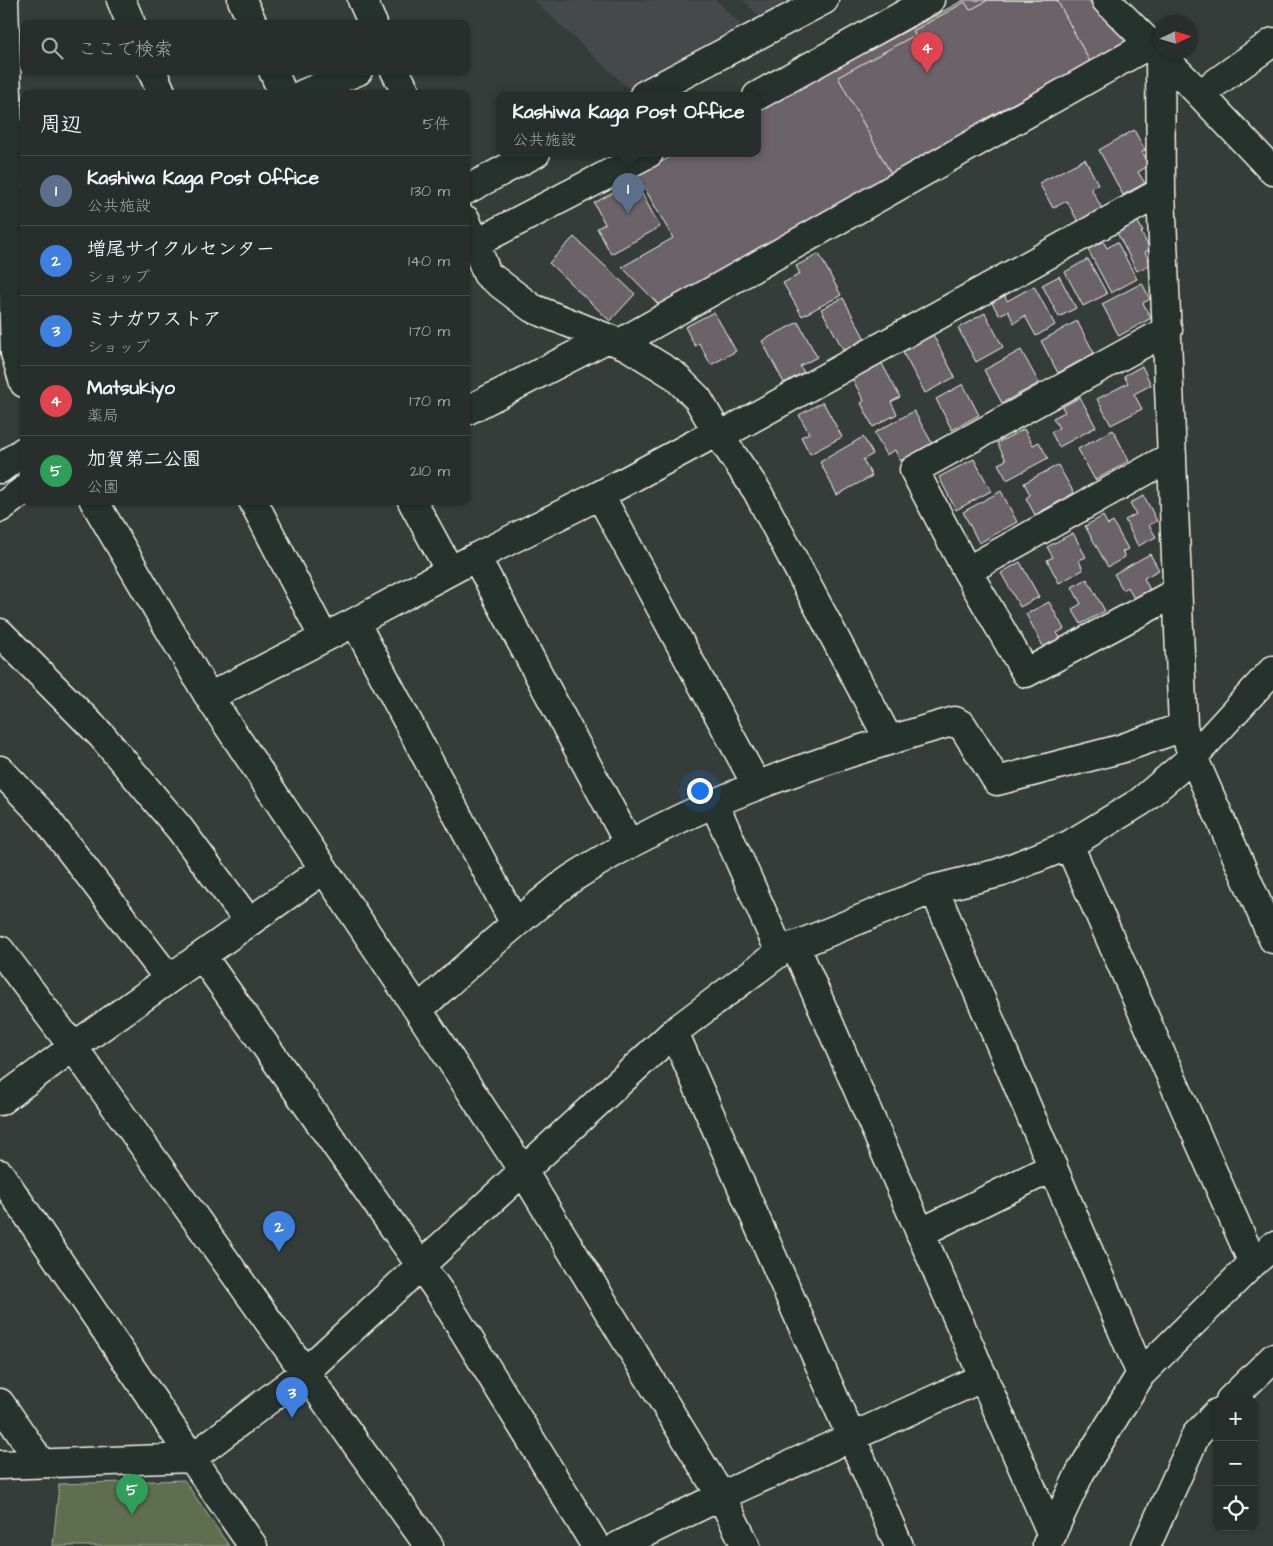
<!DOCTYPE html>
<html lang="ja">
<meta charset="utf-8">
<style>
body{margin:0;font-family:"Architects Daughter","Klee One",sans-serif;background:#333a37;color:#f1f3f6}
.controls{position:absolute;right:15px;bottom:15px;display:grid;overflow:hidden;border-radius:10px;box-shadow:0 1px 4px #0004}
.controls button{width:45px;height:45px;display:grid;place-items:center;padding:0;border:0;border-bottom:1px solid #434a47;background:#272e2b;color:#f1f3f6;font:25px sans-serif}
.compass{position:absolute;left:1153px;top:15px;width:45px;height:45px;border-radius:50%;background:#272e2b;box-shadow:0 1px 4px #0004;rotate:86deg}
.you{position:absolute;left:699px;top:790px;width:18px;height:18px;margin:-12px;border:4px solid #fff;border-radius:50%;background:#1a73e8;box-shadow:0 0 0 8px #1a73e833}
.badge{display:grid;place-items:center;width:32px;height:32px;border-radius:50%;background:#8bbbb9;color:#fff;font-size:16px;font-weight:700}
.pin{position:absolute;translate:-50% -41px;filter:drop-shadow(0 1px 2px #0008)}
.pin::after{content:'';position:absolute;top:26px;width:18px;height:15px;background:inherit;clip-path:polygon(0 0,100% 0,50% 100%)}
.popup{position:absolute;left:496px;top:92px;width:265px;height:65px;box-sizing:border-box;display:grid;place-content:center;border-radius:10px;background:#272e2b;filter:drop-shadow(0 1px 4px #0005);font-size:16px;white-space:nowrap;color:#a4a8a9}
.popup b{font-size:19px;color:#f1f3f6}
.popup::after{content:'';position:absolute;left:50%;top:100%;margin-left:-10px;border:10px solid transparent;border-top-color:#272e2b}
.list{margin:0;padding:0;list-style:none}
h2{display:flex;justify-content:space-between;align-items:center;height:65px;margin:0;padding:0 20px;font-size:21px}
h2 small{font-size:16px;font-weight:400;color:#a4a8a9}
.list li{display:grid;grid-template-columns:32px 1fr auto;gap:15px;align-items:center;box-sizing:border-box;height:70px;padding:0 20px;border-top:1px solid #434a47}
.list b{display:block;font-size:19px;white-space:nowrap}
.list p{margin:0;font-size:16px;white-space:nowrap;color:#a4a8a9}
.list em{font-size:16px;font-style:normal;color:#a4a8a9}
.icon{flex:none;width:28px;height:28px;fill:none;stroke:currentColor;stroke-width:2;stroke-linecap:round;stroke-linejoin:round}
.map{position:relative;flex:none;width:1273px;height:1546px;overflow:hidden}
.search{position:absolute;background:#272e2b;box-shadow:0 1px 4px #0004;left:20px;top:20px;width:450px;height:55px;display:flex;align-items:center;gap:12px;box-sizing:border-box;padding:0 18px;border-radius:10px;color:#a4a8a9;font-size:19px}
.panel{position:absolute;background:#272e2b;box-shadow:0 1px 4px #0004;left:20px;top:90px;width:450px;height:415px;border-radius:10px}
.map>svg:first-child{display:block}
</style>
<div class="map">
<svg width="1273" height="1546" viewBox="0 0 1273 1546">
<rect width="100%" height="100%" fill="#343d39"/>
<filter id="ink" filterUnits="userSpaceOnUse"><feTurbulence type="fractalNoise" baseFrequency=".02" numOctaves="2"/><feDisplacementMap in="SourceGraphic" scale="10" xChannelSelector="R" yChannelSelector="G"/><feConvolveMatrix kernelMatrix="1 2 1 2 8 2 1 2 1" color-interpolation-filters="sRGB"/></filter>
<g filter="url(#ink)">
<!-- built -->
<path fill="#454848" d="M533 0H716L743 27 629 89Z
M743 0H793L761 18Z"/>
<!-- green -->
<path fill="#5e6e50" stroke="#a9b09c" d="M184 1480 229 1546H53L59 1484Z"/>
<!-- building -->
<path fill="#6c636a" stroke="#f4f1e8" d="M964 0H1088L1125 37V44L663 309 622 267 673 238 637 175 678 153H757V111Z
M988 0H1057L1090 62 970 127 971 130 891 174 838 77 915 35 913 31 965 2 970 10Z
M1134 130 1145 150 1142 152 1150 165 1138 172 1145 183 1123 195 1099 150Z
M1085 159 1098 184 1091 188 1102 209 1078 222 1067 201 1053 208 1039 183Z
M635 181 660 227 611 254 597 228 605 224 594 203Z
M1137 220 1143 232H1141L1150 249 1145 252 1151 264 1137 271 1116 231Z
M574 237 635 294 610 321 549 263Z
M1101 238 1107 248 1117 242 1137 279 1111 293 1086 246Z
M819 254 841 295 802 316 783 283 800 274 796 266Z
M1088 259 1107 294 1083 306 1065 272Z
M1059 276 1076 308 1059 317 1042 285Z
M1142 283 1150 299 1143 303 1151 318 1119 336 1102 304Z
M1034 286 1055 325 1036 336 1025 316 1014 323 1008 311 999 315 991 301 1004 294 1007 301Z
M843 298 865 339 844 351 821 309Z
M714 312 736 351 711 365 699 343 695 346 685 327Z
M985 313 1003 347 976 362 958 328Z
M1077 321 1094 353 1058 373 1041 341Z
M798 322 817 357 800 366 804 372 784 383 762 341Z
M933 335 955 377 925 393 902 351Z
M1021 350 1039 383 1002 403 984 370Z
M881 362 900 397 891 402 897 414 873 427 861 403 864 401 852 378Z
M1142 366 1151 385 1134 394 1142 409 1111 425 1097 399 1128 383 1124 376Z
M963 384 979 415 952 430 936 399Z
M1080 397 1096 427 1059 447 1051 432 1059 428 1053 418 1065 412 1062 407Z
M823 402 842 437 810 454 801 437 809 433 799 415Z
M914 411 932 443 900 461 895 450 886 455 874 433Z
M1024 429 1033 445 1039 442 1048 458 1007 480 998 464 1006 460 997 443Z
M1113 430 1129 461 1095 480 1078 449Z
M863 437 873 454 863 460 872 476 837 495 820 462Z
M974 459 991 491 956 510 939 477Z
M1058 465 1074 493 1035 515 1026 498 1030 495 1024 483Z
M1001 491 1017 522 979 543 963 512Z
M1144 496 1157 521 1149 525 1156 537 1138 546 1125 520 1136 514 1130 503Z
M1103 516 1108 525 1113 522 1128 549 1122 552 1125 557 1108 567 1085 526Z
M1073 533 1086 557 1079 560 1083 570 1059 583 1047 560 1053 557 1047 547Z
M1150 554 1159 570 1144 578 1150 590 1134 599 1128 587 1123 590 1114 574Z
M1020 562 1039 597 1020 607 1001 573Z
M1087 579 1105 611 1081 624 1072 609 1081 604 1072 587Z
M1049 602 1064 629 1057 633 1061 639 1044 648 1026 614Z"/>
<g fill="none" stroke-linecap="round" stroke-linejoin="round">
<defs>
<path id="minor" d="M4 0 15 353 24 383
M121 0 131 24
M242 0 253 24
M362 0 373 24
M1106 0 1200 94 1273 171
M1160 54 1161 192 1183 727 1193 757 1273 939
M152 71 162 94
M273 71 283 94
M395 71 407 94
M303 94 358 71
M1200 94 1273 42
M644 95 824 0
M757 96 930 0
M466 190 536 153
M466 220 487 274 532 308 627 346 674 375 698 399 717 432 757 491 889 740
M466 248 649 153
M1168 330 914 470 967 571 1026 673 1177 592
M620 343 1150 44
M466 411 608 338
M720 436 1161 192
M0 469 24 451
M600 495 757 786
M94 501 209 697 418 1010 523 1171 721 1496 746 1546
M253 501 324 638
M412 501 450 571
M0 508 24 490
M476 557 629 844
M967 571 1172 456
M355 622 515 924
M0 633 102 736 180 829 249 922
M209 697 355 622 476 557 600 495 717 432
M0 770 44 816 169 979
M714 803 780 952
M1069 845 1253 1263
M934 889 1141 1374
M795 945 1052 1535
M0 950 73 1047 429 1546
M202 956 443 1297 596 1546
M418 1010C458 974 497 938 538 905 550 896 561 885 574 877 688 803 825 758 955 721L962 725 997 781 1120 749 1183 727
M674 1032 899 1546
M0 1101 73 1047 324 869
M0 1174 192 1458 305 1372 674 1032 780 952 934 889 999 873 1069 845 1140 802 1193 757 1273 670
M920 1233 1053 1167
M1230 1400 1273 1358
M0 1403 41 1463
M0 1465 192 1458 253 1546
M1047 1544 1080 1473 1141 1374 1253 1263 1273 1246
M618 1546 721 1496 984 1377
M1146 1546 1196 1435 1217 1413"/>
</defs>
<!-- minor casing -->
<use href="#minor" stroke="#f4f1e8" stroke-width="31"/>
<!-- minor -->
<use href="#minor" stroke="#26332d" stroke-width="28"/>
</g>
</g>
</svg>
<div class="controls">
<button>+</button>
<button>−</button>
<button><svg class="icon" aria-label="locate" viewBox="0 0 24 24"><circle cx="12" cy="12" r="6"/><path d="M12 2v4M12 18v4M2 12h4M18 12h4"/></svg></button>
</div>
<svg class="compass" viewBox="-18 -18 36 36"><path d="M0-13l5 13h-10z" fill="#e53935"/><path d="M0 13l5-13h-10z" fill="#a4a8a9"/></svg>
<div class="you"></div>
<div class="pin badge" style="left:628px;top:214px;background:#5c6f8a">1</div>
<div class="popup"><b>Kashiwa Kaga Post Office</b>公共施設</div>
<div class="pin badge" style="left:279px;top:1252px;background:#3f7fe0">2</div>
<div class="pin badge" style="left:292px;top:1418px;background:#3f7fe0">3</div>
<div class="pin badge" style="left:927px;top:73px;background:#e0444e">4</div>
<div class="pin badge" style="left:132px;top:1515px;background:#2e9e5b">5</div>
<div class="search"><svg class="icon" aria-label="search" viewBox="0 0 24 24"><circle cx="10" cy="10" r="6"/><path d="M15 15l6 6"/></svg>ここで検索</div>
<section class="panel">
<h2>周辺<small>5件</small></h2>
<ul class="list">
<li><span class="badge" style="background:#5c6f8a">1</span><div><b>Kashiwa Kaga Post Office</b><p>公共施設</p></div><em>130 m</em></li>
<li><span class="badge" style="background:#3f7fe0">2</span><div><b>増尾サイクルセンター</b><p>ショップ</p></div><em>140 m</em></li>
<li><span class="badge" style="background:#3f7fe0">3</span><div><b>ミナガワストア</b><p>ショップ</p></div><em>170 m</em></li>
<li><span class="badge" style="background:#e0444e">4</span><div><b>Matsukiyo</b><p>薬局</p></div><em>170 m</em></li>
<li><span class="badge" style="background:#2e9e5b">5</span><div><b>加賀第二公園</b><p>公園</p></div><em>210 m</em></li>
</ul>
</section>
</div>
